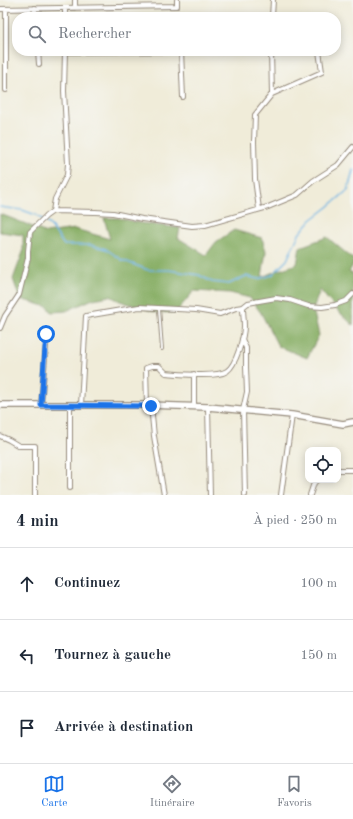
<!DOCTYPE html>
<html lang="fr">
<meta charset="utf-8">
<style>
body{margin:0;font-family:"Old Standard TT",serif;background:#f2f2f3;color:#1f2937}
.controls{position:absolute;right:12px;bottom:12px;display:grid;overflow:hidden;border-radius:8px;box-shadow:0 2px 10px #0003}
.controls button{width:36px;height:36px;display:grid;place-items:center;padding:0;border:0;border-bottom:1px solid #e0e1e3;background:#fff;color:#1f2937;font:20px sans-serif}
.stop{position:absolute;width:12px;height:12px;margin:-9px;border:3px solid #1a73e8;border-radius:50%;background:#fff}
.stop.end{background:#1a73e8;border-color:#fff;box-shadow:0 1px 4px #0008}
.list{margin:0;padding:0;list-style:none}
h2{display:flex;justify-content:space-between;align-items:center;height:52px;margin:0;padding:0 16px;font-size:17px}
h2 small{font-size:13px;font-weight:400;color:#747a83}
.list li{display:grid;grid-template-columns:26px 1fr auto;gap:12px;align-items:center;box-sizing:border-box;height:72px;padding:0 16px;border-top:1px solid #e0e1e3}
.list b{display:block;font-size:15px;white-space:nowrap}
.list em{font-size:13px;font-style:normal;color:#747a83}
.icon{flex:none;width:22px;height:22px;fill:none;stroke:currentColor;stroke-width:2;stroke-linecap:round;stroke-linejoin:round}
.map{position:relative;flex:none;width:353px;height:495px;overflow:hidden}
.search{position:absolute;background:#fff;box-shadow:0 2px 10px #0003;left:12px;right:12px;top:12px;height:44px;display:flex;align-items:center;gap:10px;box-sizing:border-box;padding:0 14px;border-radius:16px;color:#747a83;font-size:15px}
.sheet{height:268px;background:#fff}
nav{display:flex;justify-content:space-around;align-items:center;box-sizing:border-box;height:56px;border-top:1px solid #e0e1e3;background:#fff;font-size:11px;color:#747a83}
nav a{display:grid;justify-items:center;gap:2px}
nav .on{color:#1a73e8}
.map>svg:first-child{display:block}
</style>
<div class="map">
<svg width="353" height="495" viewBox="0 0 353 495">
<rect width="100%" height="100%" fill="#f6f6f2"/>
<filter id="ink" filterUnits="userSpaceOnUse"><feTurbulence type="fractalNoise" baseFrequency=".025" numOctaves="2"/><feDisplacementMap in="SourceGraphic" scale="8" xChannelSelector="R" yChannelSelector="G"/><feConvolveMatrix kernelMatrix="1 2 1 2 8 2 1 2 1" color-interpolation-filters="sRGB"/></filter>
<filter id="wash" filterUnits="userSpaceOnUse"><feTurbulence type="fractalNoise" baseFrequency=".012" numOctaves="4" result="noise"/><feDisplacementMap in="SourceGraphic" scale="16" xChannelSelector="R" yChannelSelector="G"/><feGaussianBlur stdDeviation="0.9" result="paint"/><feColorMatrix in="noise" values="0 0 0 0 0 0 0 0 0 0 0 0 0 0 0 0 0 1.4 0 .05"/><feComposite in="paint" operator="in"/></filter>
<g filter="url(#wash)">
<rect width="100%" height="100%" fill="#f0ecd9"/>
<!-- forest -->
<path fill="#86ad64" stroke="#606c41" d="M0 214 26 224 46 233 75 229 110 239 104 218H119L140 223 180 228 178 238 206 255 216 242 234 230 262 238 266 251 262 277 276 271 297 264 300 247 327 237 353 259V265L349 272 353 274V325L336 309 320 290 313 309 319 335 307 358 278 346 261 313 250 298 230 293 194 291 176 312 158 313 120 301 110 296 93 299 66 311 52 312 48 307 20 299 13 279 23 252V235L0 232Z"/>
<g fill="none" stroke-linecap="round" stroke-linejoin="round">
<!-- stream -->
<path stroke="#6eb4e4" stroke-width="1.5" d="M0 207 22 210 36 215 51 226 64 245H90L106 249 122 260 148 270H169L199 275 212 282 229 284 246 276 258 279 272 275 287 260 299 234 311 220 328 207 348 190 353 170"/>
</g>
</g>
<g filter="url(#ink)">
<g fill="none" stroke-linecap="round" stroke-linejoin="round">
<defs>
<path id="lane" d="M159 309 162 349"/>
<path id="street" d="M75 0V8
M35 8V17
M0 9 177 6V0
M6 9V90
M65 17V8
M272 17 273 0
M38 51 39 64
M271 51 272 94
M65 52 181 51 183 97
M259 209 255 179 254 142 255 115 272 94 322 72 319 51
M53 211 55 199 67 175 68 164 64 91 65 51
M0 328 5 316 19 295 28 258V251L30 232 46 216 53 211 95 212 113 213 142 219 192 226 205 225 268 207 297 195 313 181 338 165 353 147
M242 339 246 348V367L247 392 243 410 245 495
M194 374V407
M41 405 47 334
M81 405 86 316 139 307 196 310 220 314 236 308 243 307 248 303 276 298 290 300 308 306 322 307 335 305 346 301 353 294
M147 405 146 368 152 366H159L166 373C180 374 217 378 227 371 236 365 244 337 244 326 244 320 243 313 243 307
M151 406 154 436 164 495
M208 407 210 495
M0 436 9 440 19 446H35V495
M338 470H353
M70 488V405
M281 495 292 415
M310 495 314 483 317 480"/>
<path id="secondary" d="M0 405H147L208 407 292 415 343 424 353 422"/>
</defs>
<!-- lane casing -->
<use href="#lane" stroke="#968b7c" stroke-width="4"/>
<!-- street casing -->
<use href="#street" stroke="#968b7c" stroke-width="6"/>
<!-- secondary casing -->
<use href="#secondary" stroke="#968b7c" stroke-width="8"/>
<!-- lane -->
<use href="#lane" stroke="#fff" stroke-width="2"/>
<!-- street -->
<use href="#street" stroke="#fff" stroke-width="4"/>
<!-- secondary -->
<use href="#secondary" stroke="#fff" stroke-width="5.5"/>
</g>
</g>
<g fill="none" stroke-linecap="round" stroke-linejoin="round" filter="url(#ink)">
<!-- route -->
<path stroke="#1a73e8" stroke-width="5" d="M46 334 41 405 151 406"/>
</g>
</svg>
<div class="controls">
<button><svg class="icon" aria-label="locate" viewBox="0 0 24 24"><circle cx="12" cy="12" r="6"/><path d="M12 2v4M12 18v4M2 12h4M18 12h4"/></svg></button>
</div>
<div class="stop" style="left:46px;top:334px"></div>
<div class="stop end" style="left:151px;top:406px"></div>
<div class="search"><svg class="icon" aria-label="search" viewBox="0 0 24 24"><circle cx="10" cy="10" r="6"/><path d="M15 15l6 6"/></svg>Rechercher</div>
</div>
<section class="sheet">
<h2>4 min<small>À pied · 250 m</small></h2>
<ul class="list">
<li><svg class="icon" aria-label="ahead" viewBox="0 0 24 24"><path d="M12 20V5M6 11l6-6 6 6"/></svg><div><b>Continuez</b></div><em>100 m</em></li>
<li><svg class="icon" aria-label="left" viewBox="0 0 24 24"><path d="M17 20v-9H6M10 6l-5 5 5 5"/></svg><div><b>Tournez à gauche</b></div><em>150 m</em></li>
<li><svg class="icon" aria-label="arrive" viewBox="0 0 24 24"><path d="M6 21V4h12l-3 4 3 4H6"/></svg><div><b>Arrivée à destination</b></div></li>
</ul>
</section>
<nav>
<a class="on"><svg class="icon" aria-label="map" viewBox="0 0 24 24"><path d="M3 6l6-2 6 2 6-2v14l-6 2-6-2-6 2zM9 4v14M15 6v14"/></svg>Carte</a>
<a><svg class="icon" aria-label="directions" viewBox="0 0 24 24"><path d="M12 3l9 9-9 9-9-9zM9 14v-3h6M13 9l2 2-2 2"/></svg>Itinéraire</a>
<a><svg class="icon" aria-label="saved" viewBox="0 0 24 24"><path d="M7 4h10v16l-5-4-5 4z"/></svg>Favoris</a>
</nav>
